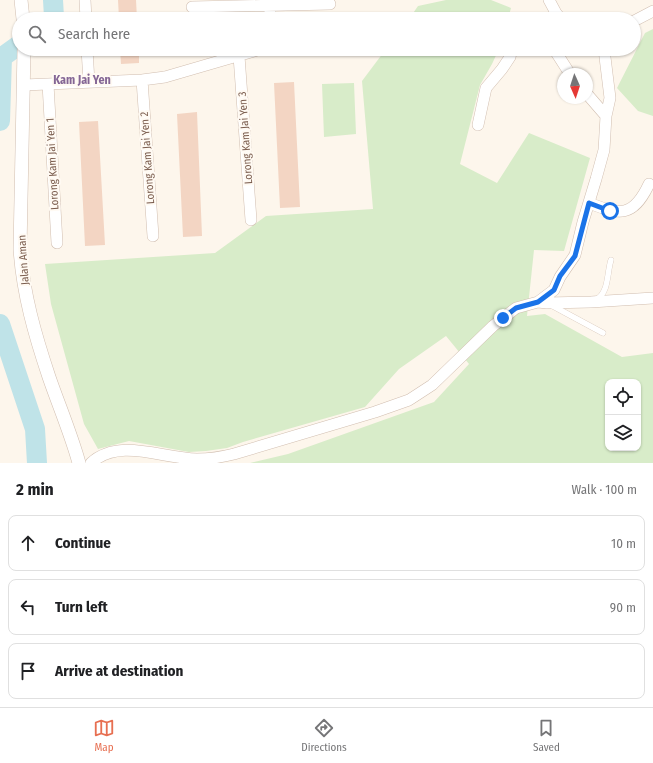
<!DOCTYPE html>
<meta charset="utf-8">
<style>
body{margin:0;font-family:"Fira Sans Condensed",sans-serif;background:#f2f2f2;color:#202124}
.controls{position:absolute;right:12px;bottom:12px;display:grid;overflow:hidden;border-radius:8px;box-shadow:0 1px 3px #0004}
.controls button{width:36px;height:36px;display:grid;place-items:center;padding:0;border:0;border-bottom:1px solid #e0e0e0;background:#fff;color:#202124;font:20px sans-serif}
.compass{position:absolute;left:557px;top:68px;width:36px;height:36px;border-radius:50%;background:#fff;box-shadow:0 1px 3px #0004;rotate:177deg}
.stop{position:absolute;width:12px;height:12px;margin:-9px;border:3px solid #1a73e8;border-radius:50%;background:#fff}
.stop.end{background:#1a73e8;border-color:#fff;box-shadow:0 1px 4px #0008}
.list{margin:0;padding:0;list-style:none}
h2{display:flex;justify-content:space-between;align-items:center;height:52px;margin:0;padding:0 16px;font-size:17px}
h2 small{font-size:13px;font-weight:400;color:#757577}
.list li{display:grid;grid-template-columns:26px 1fr auto;gap:12px;align-items:center;box-sizing:border-box;height:56px;margin:0 8px 8px;padding:0 8px;border:1px solid #e0e0e0;border-radius:8px}
.list b{display:block;font-size:15px;white-space:nowrap}
.list em{font-size:13px;font-style:normal;color:#757577}
.icon{flex:none;width:22px;height:22px;fill:none;stroke:currentColor;stroke-width:2;stroke-linecap:round;stroke-linejoin:round}
.map{position:relative;flex:none;width:653px;height:463px;overflow:hidden}
.search{position:absolute;background:#fff;box-shadow:0 1px 3px #0004;left:12px;right:12px;top:12px;height:44px;display:flex;align-items:center;gap:10px;box-sizing:border-box;padding:0 14px;border-radius:22px;color:#757577;font-size:15px}
.sheet{height:244px;background:#fff}
nav{display:flex;justify-content:space-around;align-items:center;box-sizing:border-box;height:56px;border-top:1px solid #e0e0e0;background:#fff;font-size:11px;color:#757577}
nav a{display:grid;justify-items:center;gap:2px}
nav .on{color:#e76f51}
.map>svg:first-child{display:block}
</style>
<div class="map">
<svg width="653" height="463" viewBox="0 0 653 463">
<rect width="100%" height="100%" fill="#fdf6ec"/>
<!-- green -->
<path fill="#d8ecc9" fill-rule="evenodd" d="M446 0H491L511 8 508 19H409L418 6Z
M653 29V116L638 111 617 88 645 33Z
M386 49H499L492 64 480 85 460 164 497 183 529 133 590 158 564 251 534 250 527 316 545 314 622 357 653 353V463H250L288 454 434 402 469 364 446 336 399 369 365 407 243 442 227 448 206 451 189 452 129 441 98 449 84 424 51 304 45 264 215 253 266 216 373 209 362 81ZM608 382H638V448H608Z
M354 83 356 134 324 137 322 84Z"/>
<g fill="none" stroke-linecap="round" stroke-linejoin="round">
<!-- river -->
<path stroke="#bfe3e8" stroke-width="20" d="M52 19 54 17 53 0
M0 121 2 57 19 45
M0 324 35 429 37 463"/>
</g>
<!-- building -->
<path fill="#f3d5c3" d="M118 0H136L137 19H119Z
M120 49H139V63L121 64Z
M294 82 300 207 280 208 274 83Z
M197 112 202 236 183 237 177 114Z
M98 121 105 245 85 246 79 122Z"/>
<g fill="none" stroke-linecap="round" stroke-linejoin="round">
<defs>
<path id="service" d="M597 299C609 292 607 272 611 260
M551 305 603 333"/>
<path id="minor" d="M85 0 86 19
M549 0 556 13 561 19
M270 5V19
M192 7 330 4
M634 21 653 11
M87 49 89 82
M554 49 570 74
M239 56 251 220
M142 80 153 236
M48 84 57 243
M24 85 142 80 165 77 261 49
M587 94 606 116
M478 125 486 88 502 69 510 57 512 49
M589 203C620 215 633 218 649 184
M538 302 554 290 560 277 575 255 583 222 596 179 604 150 606 116 610 98 604 49
M91 463C120 437 163 459 197 459 210 459 222 457 234 454L375 412 409 400 432 385 493 326 516 308 538 302 547 303 591 302 653 298"/>
<path id="tertiary" d="M21 0 23 19
M24 49 20 249C23 294 35 335 49 377 59 406 71 434 79 463"/>
</defs>
<!-- service casing -->
<use href="#service" stroke="#d1beb0" stroke-width="6"/>
<!-- minor casing -->
<use href="#minor" stroke="#d1beb0" stroke-width="12"/>
<!-- tertiary casing -->
<use href="#tertiary" stroke="#d1beb0" stroke-width="14"/>
<!-- service -->
<use href="#service" stroke="#fff" stroke-width="5.5"/>
<!-- minor -->
<use href="#minor" stroke="#fff" stroke-width="11"/>
<!-- tertiary -->
<use href="#tertiary" stroke="#fff" stroke-width="13"/>
</g>
<g fill="none" stroke-linecap="round" stroke-linejoin="round">
<!-- route -->
<path stroke="#1a73e8" stroke-width="5" d="M503 318 516 308 538 302 554 290 560 276 575 256 589 203 610 211"/>
</g>
<g text-anchor="middle" stroke-width="4" stroke-linejoin="round" paint-order="stroke">
<!-- street labels -->
<g font-size="11" fill="#7a5c4d" stroke="#fffaf3">
<text transform="translate(245 138) rotate(-94)" y="4">Lorong Kam Jai Yen 3</text>
<text transform="translate(147 158) rotate(-94)" y="4">Lorong Kam Jai Yen 2</text>
<text transform="translate(52 164) rotate(-93)" y="4">Lorong Kam Jai Yen 1</text>
<text transform="translate(23 260) rotate(-94)" y="4">Jalan Aman</text>
</g>
<!-- neighbourhood labels -->
<g font-size="12" font-weight="bold" fill="#846695" stroke="#fffaf3">
<text x="82" y="84">Kam Jai Yen</text>
</g>
</g>
</svg>
<div class="controls">
<button><svg class="icon" aria-label="locate" viewBox="0 0 24 24"><circle cx="12" cy="12" r="6"/><path d="M12 2v4M12 18v4M2 12h4M18 12h4"/></svg></button>
<button><svg class="icon" aria-label="layers" viewBox="0 0 24 24"><path d="M12 4l9 5-9 5-9-5zM3 14l9 5 9-5"/></svg></button>
</div>
<svg class="compass" viewBox="-18 -18 36 36"><path d="M0-13l5 13h-10z" fill="#e53935"/><path d="M0 13l5-13h-10z" fill="#757577"/></svg>
<div class="stop" style="left:610px;top:211px"></div>
<div class="stop end" style="left:503px;top:318px"></div>
<div class="search"><svg class="icon" aria-label="search" viewBox="0 0 24 24"><circle cx="10" cy="10" r="6"/><path d="M15 15l6 6"/></svg>Search here</div>
</div>
<section class="sheet">
<h2>2 min<small>Walk · 100 m</small></h2>
<ul class="list">
<li><svg class="icon" aria-label="ahead" viewBox="0 0 24 24"><path d="M12 20V5M6 11l6-6 6 6"/></svg><div><b>Continue</b></div><em>10 m</em></li>
<li><svg class="icon" aria-label="left" viewBox="0 0 24 24"><path d="M17 20v-9H6M10 6l-5 5 5 5"/></svg><div><b>Turn left</b></div><em>90 m</em></li>
<li><svg class="icon" aria-label="arrive" viewBox="0 0 24 24"><path d="M6 21V4h12l-3 4 3 4H6"/></svg><div><b>Arrive at destination</b></div></li>
</ul>
</section>
<nav>
<a class="on"><svg class="icon" aria-label="map" viewBox="0 0 24 24"><path d="M3 6l6-2 6 2 6-2v14l-6 2-6-2-6 2zM9 4v14M15 6v14"/></svg>Map</a>
<a><svg class="icon" aria-label="directions" viewBox="0 0 24 24"><path d="M12 3l9 9-9 9-9-9zM9 14v-3h6M13 9l2 2-2 2"/></svg>Directions</a>
<a><svg class="icon" aria-label="saved" viewBox="0 0 24 24"><path d="M7 4h10v16l-5-4-5 4z"/></svg>Saved</a>
</nav>
